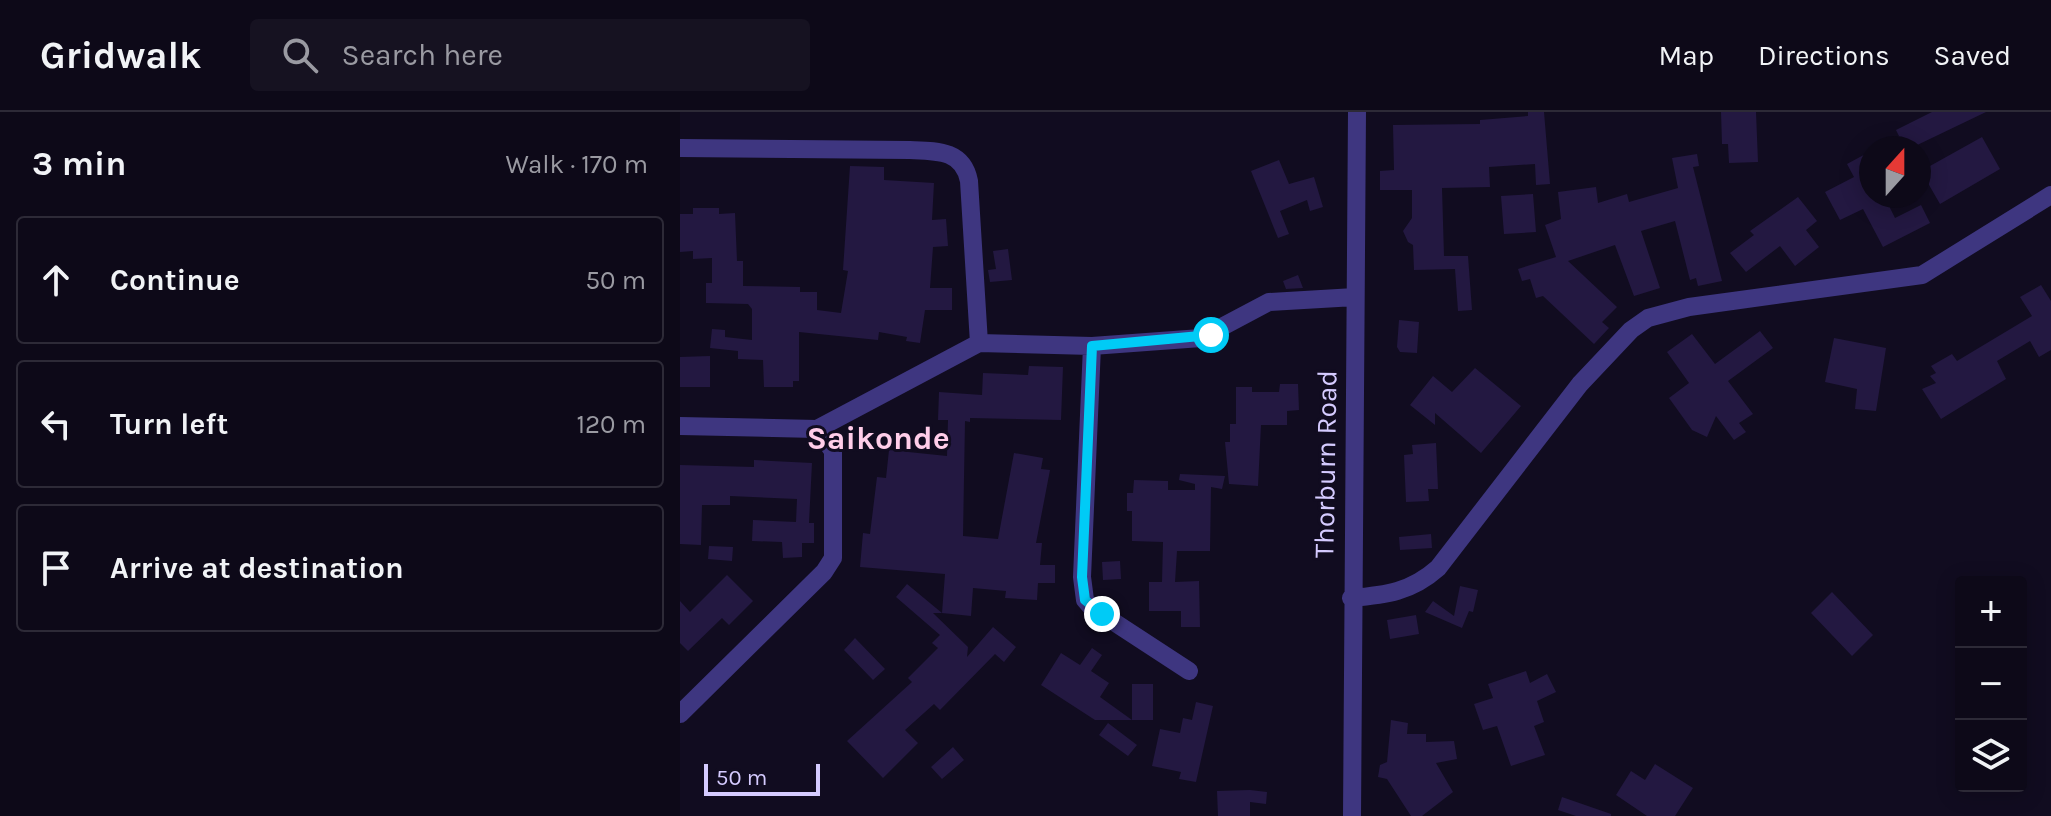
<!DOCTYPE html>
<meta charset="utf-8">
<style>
body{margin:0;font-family:Karla,sans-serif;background:#161221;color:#f1f3f6}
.controls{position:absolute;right:24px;bottom:24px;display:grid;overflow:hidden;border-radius:8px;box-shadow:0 4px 20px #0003}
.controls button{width:72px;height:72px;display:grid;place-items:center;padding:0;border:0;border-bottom:2px solid #2d2a37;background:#0d0918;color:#f1f3f6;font:40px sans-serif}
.compass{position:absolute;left:1179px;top:24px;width:72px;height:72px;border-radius:50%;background:#0d0918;box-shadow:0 4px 20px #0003;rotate:21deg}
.scale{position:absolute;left:24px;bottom:20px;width:116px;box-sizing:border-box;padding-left:8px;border:4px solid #d5cbff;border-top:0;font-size:22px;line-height:28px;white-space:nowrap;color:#d5cbff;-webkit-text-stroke:6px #110c20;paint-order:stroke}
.stop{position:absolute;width:24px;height:24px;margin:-18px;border:6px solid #00cbf6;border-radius:50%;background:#fff}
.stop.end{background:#00cbf6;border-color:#fff;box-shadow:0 2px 8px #0008}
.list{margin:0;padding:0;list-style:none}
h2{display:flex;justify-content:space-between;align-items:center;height:104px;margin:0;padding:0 32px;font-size:34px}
h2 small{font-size:26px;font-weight:400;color:#9a9aa2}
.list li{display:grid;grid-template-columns:52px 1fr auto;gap:24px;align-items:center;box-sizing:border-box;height:128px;margin:0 16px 16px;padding:0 16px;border:2px solid #2d2a37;border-radius:8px}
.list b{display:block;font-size:30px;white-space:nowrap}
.list em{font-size:26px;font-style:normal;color:#9a9aa2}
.icon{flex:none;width:44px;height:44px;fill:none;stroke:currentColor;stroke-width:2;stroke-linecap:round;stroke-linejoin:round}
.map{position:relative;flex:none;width:1371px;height:704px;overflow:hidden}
header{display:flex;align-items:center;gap:48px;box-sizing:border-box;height:112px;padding:0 40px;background:#0d0918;border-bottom:2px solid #2d2a37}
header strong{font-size:38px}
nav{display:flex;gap:44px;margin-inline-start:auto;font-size:28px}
.search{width:560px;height:72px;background:#161221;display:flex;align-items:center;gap:20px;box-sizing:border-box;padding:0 28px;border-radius:8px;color:#9a9aa2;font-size:30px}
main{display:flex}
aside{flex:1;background:#0d0918}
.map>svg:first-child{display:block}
</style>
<header>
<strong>Gridwalk</strong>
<div class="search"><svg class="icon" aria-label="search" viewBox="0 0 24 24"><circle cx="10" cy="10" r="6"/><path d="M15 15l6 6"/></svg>Search here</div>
<nav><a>Map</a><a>Directions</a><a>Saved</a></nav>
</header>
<main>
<aside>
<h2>3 min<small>Walk · 170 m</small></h2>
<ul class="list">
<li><svg class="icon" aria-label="ahead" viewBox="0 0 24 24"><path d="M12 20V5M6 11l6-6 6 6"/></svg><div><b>Continue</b></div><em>50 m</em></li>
<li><svg class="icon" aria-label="left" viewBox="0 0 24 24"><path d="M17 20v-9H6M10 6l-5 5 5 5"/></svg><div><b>Turn left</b></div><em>120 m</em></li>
<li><svg class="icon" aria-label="arrive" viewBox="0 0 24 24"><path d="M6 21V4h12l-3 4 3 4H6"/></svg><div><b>Arrive at destination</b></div></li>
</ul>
</aside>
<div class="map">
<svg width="1371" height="704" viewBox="0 0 1371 704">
<rect width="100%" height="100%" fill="#110c20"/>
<!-- building -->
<path fill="#231841" d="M848 0H864L870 72 856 73 855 52 809 55 810 75 762 76 764 144H788L792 198 778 199 775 157 734 158 733 133 728 130 723 119 732 106V78H700V59L714 58 713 13 800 12V8L848 4Z
M1041 0H1076L1078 50 1049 51 1048 32H1042Z
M1252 0H1306L1231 36H1197L1219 24 1216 18Z
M1302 25 1320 57 1260 92 1241 59Z
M1191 39V84H1204L1215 106 1241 93 1250 111 1203 135 1183 97 1160 108 1145 80 1174 65 1167 52Z
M1017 42 1019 54 1013 55 1042 169 1018 174 1016 166 1010 168 995 109 961 119 980 176 954 184 935 133 888 149 937 195 922 210 929 216 914 232 863 184 856 186 850 167 842 169 838 157 876 145 865 113 881 107 878 80 916 75 918 91 947 82 949 90 998 76 992 46Z
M599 48 609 72 634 65 643 95 630 99 627 88 600 99 609 122 598 126 571 59Z
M170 54 204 55V68L254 71 252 108 266 107 268 134 253 135 250 176H272V198H245L240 231 226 229 227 225 199 220 198 228 119 220V269H113V275H84L83 248 58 247V239L30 236 32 217 45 218V225L72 228V197L68 192 26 191V171H32V146L13 147V139L0 140V102H13V96H39V102L55 101 57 149H63V174L120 175V180H137V198L161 201 168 159 163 158Z
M853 82 856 120 824 122 821 84Z
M1118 85 1137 109 1126 118 1139 135 1115 154 1100 134 1066 160 1050 141 1074 123 1070 119Z
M328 137 332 168 310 170 308 158 316 157 313 139Z
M618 163 623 176 606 177 603 169Z
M1361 173 1371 189V238L1359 245 1350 229 1317 249 1326 267 1261 307 1242 277 1256 271 1250 264 1256 261 1251 254 1272 242 1277 249 1352 204 1340 185Z
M719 208 739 210 737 241 720 240 717 235Z
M1080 219 1093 236 1048 269 1073 302 1059 311 1066 320 1054 328 1036 304 1027 325 1012 318 989 286 1009 271 987 240 1012 222 1035 252Z
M1154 226 1206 236 1196 299 1175 297 1177 277 1145 270Z
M30 244V275H0V245Z
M349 254 383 255 381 308 290 306V310L285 309 283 424 318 427 334 341 363 346 361 357 370 358 356 431H362L360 453H375V471H358L357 488 325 486 326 479 293 476 291 504 262 501 265 462 180 455 183 421 190 422 197 365 206 366 209 338 267 344 268 308H258L259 280 302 283 303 261 348 263Z
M795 256 841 294 801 341 755 301V313L730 293 753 264 772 280Z
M600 272H618L619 298 607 299V313H581L578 374 549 372 545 330H550V312H556V275H572V280H599Z
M756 331 758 377H748L749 389 726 390 724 343 733 342 732 333Z
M74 348 132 351 129 411H134V431H122V445L103 446 102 430 72 429 73 408 116 410 117 387 50 384V393H22L21 433 0 432V353L74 355Z
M500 362 545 364 542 377 531 375 530 439H497L495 470 519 469 520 515H501V499H469V470H482L483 430 452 429V399H447V381H453L454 368 488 369V378H515V372L499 368Z
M751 422 752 436 720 438 719 425Z
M29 434 53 435 52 449 28 447Z
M440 449 441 467 423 468 422 450Z
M47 463 73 489 49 513 42 506 8 539 0 531V489L10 500Z
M227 472 262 501H253L288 535 287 545 313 515 336 535 324 550 315 542 260 598 254 592 225 618 238 631 203 666 167 629 232 570 228 566 258 536 252 531 260 523 216 485Z
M780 474 798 478 793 500 789 499 782 516 745 500 753 489 774 504Z
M1152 480 1193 523 1172 544 1131 501Z
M736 503 739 522 710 527 707 508Z
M175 526 205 557 193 568 164 538Z
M412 536 422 543 411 559 429 571 420 585 452 608V572H473V608H415L361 573 381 541 400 553Z
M846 559 850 571 867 562 876 580 857 589 864 610 854 614 865 643 831 654 817 614 803 618 794 592 813 586 808 572Z
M516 590 533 594 516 670 499 667 501 660 472 654 480 617 500 621 503 606 512 608Z
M711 608 728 611 727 622H746V630L774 629 777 647 756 651 773 680 742 704H731L707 667 698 665 700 653 707 650Z
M428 611 457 633 448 644 419 623Z
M273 635 284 648 262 667 251 655Z
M975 652 1013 676 995 704H967L936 683 951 659 965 668Z
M570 678 587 680 586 692 570 690V704H538L537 679Z
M882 685 931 702V704H896L878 698Z"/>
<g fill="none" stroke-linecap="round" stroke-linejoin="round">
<!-- minor -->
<path stroke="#3e3680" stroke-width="18" d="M0 36 230 38C257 39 283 38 289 69L299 231
M412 234 402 465 405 488 411 495 509 559
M0 314 137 317 299 231 412 234 521 226 589 190 675 185
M671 486C706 483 731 480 758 456L900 272 951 218 968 206 1009 195 1242 163 1371 83
M0 602 144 460 153 446V339L137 317
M672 704 677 0"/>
</g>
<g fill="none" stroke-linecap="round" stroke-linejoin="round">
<!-- route -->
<path stroke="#00cbf6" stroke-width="10" d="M422 502 405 488 402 465 412 234 531 223"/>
</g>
<g text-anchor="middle" stroke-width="6" stroke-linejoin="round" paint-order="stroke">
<!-- street labels -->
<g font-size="28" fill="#d5cbff" stroke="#110c20">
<text transform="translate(645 352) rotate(-89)" y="10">Thorburn Road</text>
</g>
<!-- quarter labels -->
<g font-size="32" font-weight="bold" fill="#ffcde9" stroke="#110c20">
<text x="198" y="337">Saikonde</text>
</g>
</g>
</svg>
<div class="controls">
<button>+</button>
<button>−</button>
<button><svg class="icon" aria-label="layers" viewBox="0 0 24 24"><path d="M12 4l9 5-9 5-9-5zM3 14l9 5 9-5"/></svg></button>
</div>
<svg class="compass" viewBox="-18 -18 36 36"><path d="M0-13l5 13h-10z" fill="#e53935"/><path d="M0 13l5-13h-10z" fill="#9a9aa2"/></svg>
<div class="scale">50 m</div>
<div class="stop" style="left:531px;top:223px"></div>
<div class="stop end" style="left:422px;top:502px"></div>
</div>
</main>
